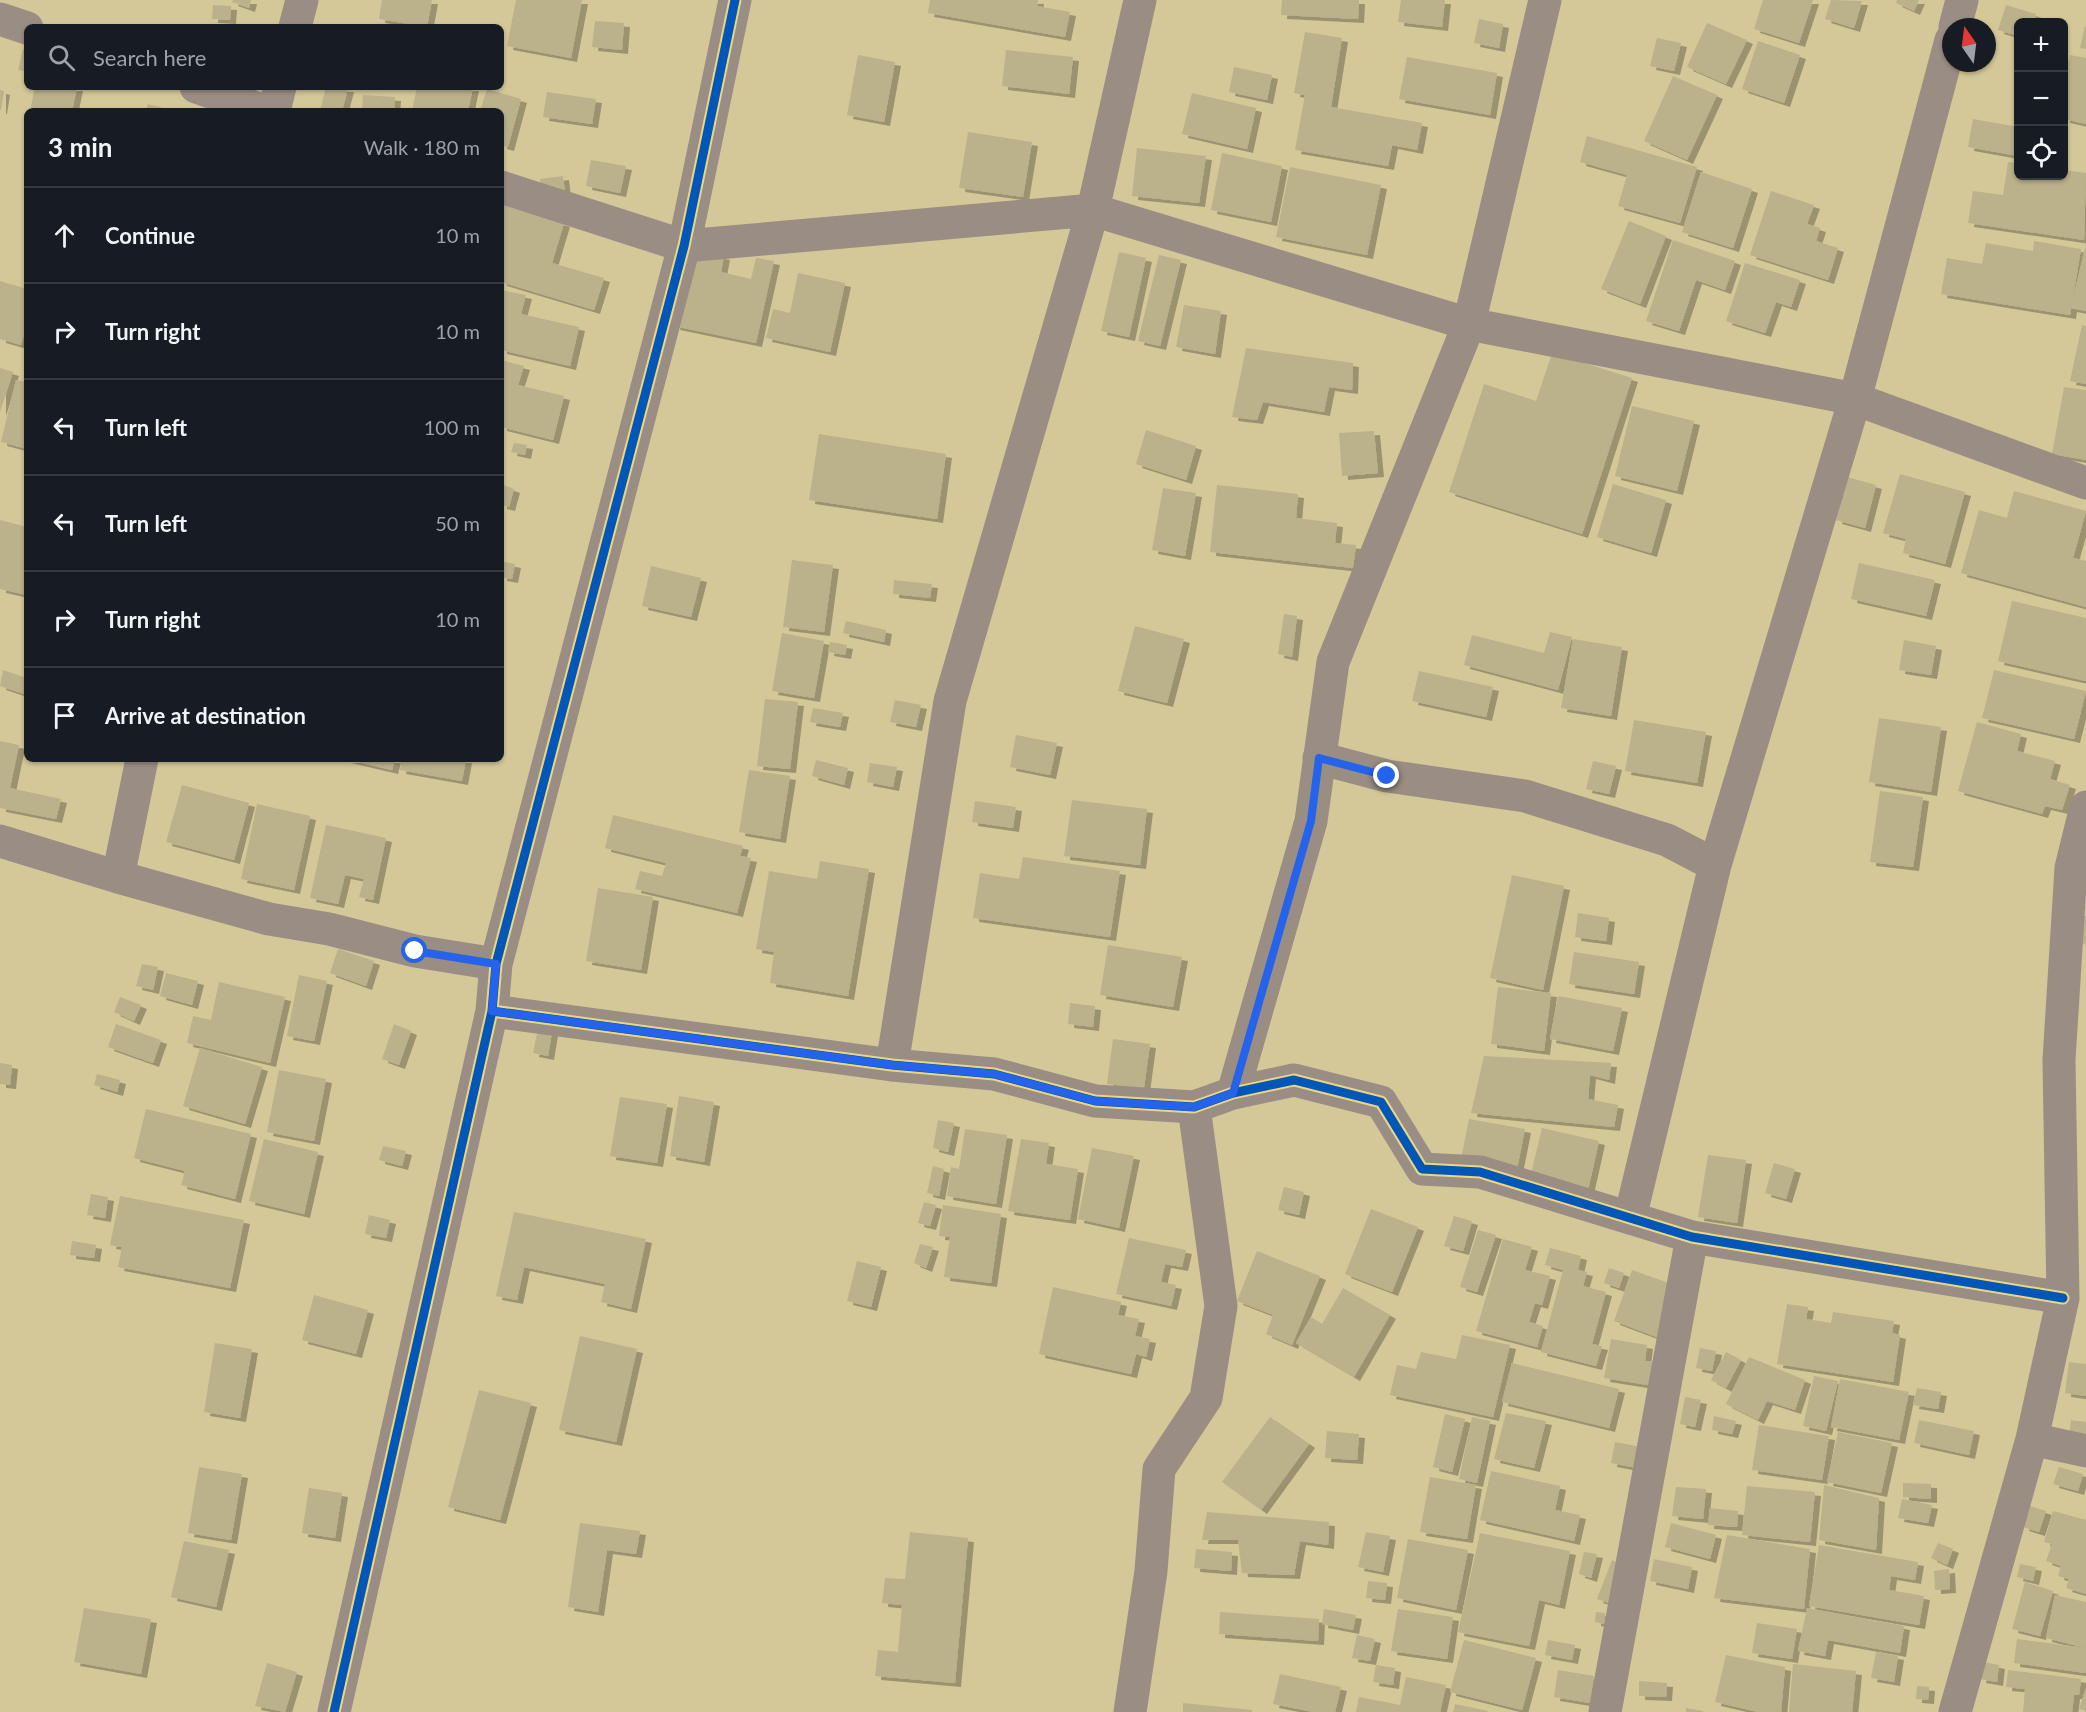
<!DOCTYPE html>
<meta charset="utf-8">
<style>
body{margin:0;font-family:Lato,sans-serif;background:#242831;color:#f1f3f6}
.controls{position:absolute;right:18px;top:18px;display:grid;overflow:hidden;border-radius:9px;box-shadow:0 2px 4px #0004}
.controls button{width:54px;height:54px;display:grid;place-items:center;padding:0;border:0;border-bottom:2px solid #363941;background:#171b24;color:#f1f3f6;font:30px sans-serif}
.compass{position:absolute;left:1942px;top:18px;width:54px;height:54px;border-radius:50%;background:#171b24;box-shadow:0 2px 4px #0004;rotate:346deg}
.stop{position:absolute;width:18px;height:18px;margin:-14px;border:4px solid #2563eb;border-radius:50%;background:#fff}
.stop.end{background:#2563eb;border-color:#fff;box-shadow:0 2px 6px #0008}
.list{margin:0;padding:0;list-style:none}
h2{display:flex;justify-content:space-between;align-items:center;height:78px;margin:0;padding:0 24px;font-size:26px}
h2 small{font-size:20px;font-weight:400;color:#9ea1a6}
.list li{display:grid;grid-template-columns:39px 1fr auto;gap:18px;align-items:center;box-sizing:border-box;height:96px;padding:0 24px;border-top:2px solid #363941}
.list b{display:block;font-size:22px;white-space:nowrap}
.list em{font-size:20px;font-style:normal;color:#9ea1a6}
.icon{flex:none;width:33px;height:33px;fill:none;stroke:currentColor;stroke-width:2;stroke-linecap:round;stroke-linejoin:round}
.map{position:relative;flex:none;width:2086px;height:1712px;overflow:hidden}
.search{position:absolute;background:#171b24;box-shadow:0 2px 4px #0004;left:24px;top:24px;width:480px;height:66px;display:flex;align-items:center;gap:15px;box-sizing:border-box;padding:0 21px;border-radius:9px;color:#9ea1a6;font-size:22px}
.panel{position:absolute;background:#171b24;box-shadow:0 2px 4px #0004;left:24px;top:108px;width:480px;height:654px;border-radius:9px}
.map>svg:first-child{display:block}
</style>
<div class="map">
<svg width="2086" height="1712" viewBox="0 0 2086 1712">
<defs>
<filter id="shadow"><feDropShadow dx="6" dy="4" stdDeviation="0" flood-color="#0004"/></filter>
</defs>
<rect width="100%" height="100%" fill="#d4c898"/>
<!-- building -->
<path fill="#bbb18b" filter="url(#shadow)" d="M233 0H251L249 8 232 2Z
M382 0H432L427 27 379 19Z
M516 0H582L571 58 507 46Z
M930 0H1038L1037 6 1070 12 1065 37 928 13Z
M1282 0H1359L1358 19 1281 15Z
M1401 0H1445L1442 27 1398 22Z
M1763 0H1813L1799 43 1754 29Z
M1831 0 1862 1 1854 28 1825 19Z
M1897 0H1919L1914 11 1896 3Z
M213 5 231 6 230 20 212 19Z
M2006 5 2036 14 2034 22H2018V36L1998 30Z
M1479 19 1503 24 1499 48 1474 43Z
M595 21 624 23 622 50 592 47Z
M1707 23 1747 40 1726 84 1687 67Z
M2085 26 2086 27V49L2080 48Z
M1305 32 1342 38 1331 107 1422 123 1417 150 1392 145 1388 166 1295 150 1305 95 1294 93Z
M1657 38 1681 43 1674 71 1650 66Z
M1758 41 1800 55 1784 103 1742 89Z
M23 49 27 50V72L18 70Z
M1006 50 1073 57 1069 94 1002 86Z
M858 55 895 62 884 122 847 115Z
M2070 55 2086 58V124L2064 119V74L2065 75Z
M1407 57 1497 73 1490 115 1399 99Z
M1234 67 1272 75 1267 100 1229 92Z
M1673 76 1717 95 1687 160 1644 141Z
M35 87H77L72 111H30Z
M326 87 348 88 342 111H320Z
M417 87H473L468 111H412Z
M487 89 521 99 508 147 501 145V111H480Z
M0 90 4 91 1 110H0Z
M547 92 596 99 592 124 543 117Z
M1192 93 1256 108 1247 149 1182 134Z
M363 95 395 97 394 111H362Z
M148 104 171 110V111H146Z
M1973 119 2018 127V156L1968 147Z
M968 132 1032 142 1023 197 959 188Z
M1587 136 1697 167 1680 223 1618 206 1627 175 1580 162Z
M1137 148 1206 156 1199 203 1132 196Z
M1222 153 1282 166 1271 222 1211 210Z
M591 160 626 166 620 193 586 186Z
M2008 162 2018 163V176H2064V170L2086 173 2084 240 1968 223 1973 191 2003 195Z
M1290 167 1381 185 1367 255 1276 237Z
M1701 172 1752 189 1733 248 1682 232Z
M563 176 565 193 542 196 540 179Z
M1771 191 1814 205 1807 224 1820 228 1816 241 1838 248 1828 280 1750 255Z
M501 204 564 223 552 263 604 278 594 310 501 282Z
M1629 221 1666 236 1640 304 1601 289Z
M1673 240 1735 261 1725 290 1696 280 1679 331 1646 321Z
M2034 241 2081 249 2072 303 2086 244V311L2071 308 2070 315 1941 294 1947 258 1982 264 1986 243 2033 251Z
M691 250 724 256 721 272 751 279 756 258 774 261 756 343 674 326Z
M1119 252 1146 258 1129 337 1101 331Z
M1159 255 1181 260 1160 346 1138 341Z
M1745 263 1800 280 1791 307 1776 302 1765 333 1726 321Z
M798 273 845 283 830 352 766 338 773 309 790 313Z
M0 281 27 289V324L21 345 0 339Z
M501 290 526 295 521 314 579 327 570 366 501 350Z
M1184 305 1221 311 1215 354 1176 347Z
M2082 325 2086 326V384L2070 381Z
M1246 348 1353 363 1352 390 1329 387 1324 412 1263 402 1257 420 1232 417Z
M1552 353 1632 378 1582 534 1449 492 1484 384 1536 401Z
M501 360 524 366 518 385 564 396 553 440 501 427Z
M0 368 13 372 0 412Z
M16 380 27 382V449L1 442Z
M2064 387 2086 390V460L2052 454Z
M1632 406 1694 421 1677 491 1615 476Z
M1146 430 1196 446 1186 480 1136 464Z
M1374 431 1378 473 1342 476 1339 433Z
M819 434 946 454 937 519 809 500Z
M514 443 527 445 525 455 511 452Z
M1900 474 1965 492 1945 564 1903 553 1906 539 1883 533Z
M1847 477 1876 485 1865 528 1836 520Z
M501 484 514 489 509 507 501 505Z
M1613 484 1666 500 1651 553 1597 537Z
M1217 485 1298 494 1296 518 1337 523 1335 543 1356 545 1353 568 1210 552Z
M1163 488 1196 493 1185 556 1152 550Z
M2014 491 2086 511 2073 558 2086 561V607L1961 573 1979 510 2007 518Z
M0 520 27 527V595L0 589Z
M792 560 833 565 824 632 783 627Z
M501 561 515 564 512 579 501 577Z
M1859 563 1935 580 1926 616 1851 599Z
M651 566 701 578 691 617 642 606Z
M894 580 932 584 930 598 893 594Z
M2012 601 2086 618V681L1998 661Z
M1284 614 1297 616 1292 657 1278 654Z
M846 621 886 630 884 642 843 633Z
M1135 626 1184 639 1167 703 1118 691Z
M1550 632 1572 637 1558 690 1464 665 1472 635 1544 653Z
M782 633 824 641 814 698 772 691Z
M1573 639 1622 647 1611 716 1561 708Z
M1904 640 1936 646 1931 675 1899 670Z
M830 642 847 645 845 655 828 652Z
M3 670 27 678V695L0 686Z
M1994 670 2086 691 2074 739 1982 718Z
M1419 671 1493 687 1486 717 1412 701Z
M765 699 798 702 790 769 757 766Z
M895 700 921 705 916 727 890 722Z
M813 708 843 713 840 727 810 722Z
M1879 718 1941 727 1931 792 1869 782Z
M1634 720 1706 732 1697 783 1625 771Z
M1977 722 2021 734 2017 751 2055 761 2050 779 2070 785 2062 810 2045 806 2042 814 1958 791Z
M1016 735 1057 743 1050 775 1010 767Z
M0 741 19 745 10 788 61 799 56 819 0 808Z
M345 759H395L392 770Z
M402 759H466L462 781 400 770Z
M816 760 848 768 844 785 812 776Z
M1593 761 1616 766 1609 794 1586 789Z
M870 763 897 767 893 787 867 782Z
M749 770 790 776 780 839 739 832Z
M182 785 249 803 234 860 166 842Z
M1880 791 1923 797 1913 867 1870 862Z
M1072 800 1147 809 1140 865 1064 856Z
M975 801 1016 807 1013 828 972 822Z
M257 804 310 816 294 890 241 879Z
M613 815 743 846 740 856 751 858 737 913 635 889 640 871 662 876 666 863 605 848Z
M326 825 386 838 373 900 359 897 364 879 345 875 338 904 310 898Z
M1023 857 1120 871 1110 937 973 918 980 873 1019 879Z
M820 861 869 869 848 996 770 983 774 952 756 949 769 871 817 879Z
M1512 875 1564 886 1543 990 1490 978Z
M598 888 653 897 641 970 586 961Z
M1578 913 1609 918 1606 941 1575 937Z
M2078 916H2086V944L2080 945Z
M1108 945 1182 957 1173 1007 1100 995Z
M338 949 374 961 366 986 330 973Z
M1574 952 1639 962 1634 994 1569 984Z
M142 964 158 967 153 990 136 986Z
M166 973 198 981 192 1005 160 996Z
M299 975 327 981 314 1041 287 1036Z
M219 982 285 997 270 1063 187 1043 193 1016 211 1020Z
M1498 987 1551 993 1544 1051 1491 1044Z
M1558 996 1622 1008 1613 1051 1550 1039Z
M120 997 141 1005 134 1021 114 1012Z
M1070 1003 1095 1006 1093 1027 1068 1024Z
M116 1024 161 1040 153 1063 108 1047Z
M394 1024 411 1031 399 1065 382 1059Z
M538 1029 552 1032 548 1056 533 1053Z
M1113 1039 1150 1044 1144 1088 1107 1084Z
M200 1048 262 1067 245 1124 183 1106Z
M1484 1056 1611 1063 1609 1080 1590 1075 1588 1099 1618 1105 1614 1127 1471 1113Z
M0 1063 12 1065 10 1085 0 1084Z
M279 1070 326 1079 314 1141 267 1132Z
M97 1074 120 1080 117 1092 94 1085Z
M679 1096 714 1102 704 1162 670 1156Z
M620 1097 667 1104 657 1163 610 1156Z
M146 1109 251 1134 235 1199 181 1185 185 1171 134 1158Z
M1469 1119 1525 1129 1517 1169 1461 1159Z
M938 1120 954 1123 948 1152 933 1148Z
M1542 1128 1599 1141 1588 1190 1530 1178Z
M965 1129 1007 1135 996 1204 947 1196 951 1167 959 1169Z
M264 1139 318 1152 304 1214 249 1201Z
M1021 1139 1049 1143 1046 1164 1078 1169 1070 1220 1008 1211Z
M383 1146 406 1151 402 1166 379 1160Z
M1092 1148 1134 1156 1119 1228 1078 1219Z
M1708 1155 1746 1160 1737 1223 1698 1217Z
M1774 1163 1795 1169 1786 1199 1765 1193Z
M933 1166 944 1169 939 1196 927 1193Z
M1284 1187 1304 1192 1299 1215 1278 1210Z
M91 1194 108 1197 105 1218 87 1215Z
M120 1196 244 1220 230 1288 118 1267 122 1247 110 1245Z
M924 1202 936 1205 930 1226 918 1223Z
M943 1205 1001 1214 991 1283 944 1277 950 1237 939 1236Z
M1371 1209 1418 1227 1392 1292 1345 1274Z
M514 1212 646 1239 631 1309 601 1302 605 1284 524 1267 517 1300 496 1296Z
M369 1215 390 1220 386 1238 365 1234Z
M1454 1216 1472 1221 1463 1251 1444 1246Z
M1478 1230 1496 1235 1477 1292 1460 1287Z
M1129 1238 1186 1250 1182 1267 1165 1264 1161 1282 1176 1285 1171 1306 1116 1294Z
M1503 1239 1532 1247 1525 1270 1550 1276 1542 1305 1535 1303 1529 1322 1543 1326 1537 1347 1476 1331Z
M72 1241 96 1245 94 1258 70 1255Z
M920 1244 933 1247 926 1268 914 1263Z
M1550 1248 1581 1256 1578 1270 1587 1272 1583 1286 1606 1292 1592 1344 1602 1346 1596 1366 1541 1352 1563 1270 1545 1265Z
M1257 1251 1320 1276 1292 1345 1266 1334 1273 1315 1237 1301Z
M857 1261 881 1267 871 1307 847 1301Z
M1609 1268 1624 1273 1619 1288 1604 1283Z
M1632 1270 1680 1287 1662 1339 1614 1321Z
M1053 1287 1121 1302 1118 1315 1139 1319 1135 1336 1150 1339 1146 1357 1136 1354 1131 1374 1039 1354Z
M1343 1288 1390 1315 1354 1377 1296 1343 1311 1317 1322 1324Z
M314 1295 368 1310 356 1354 302 1340Z
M1787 1304 1808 1307 1806 1319 1831 1323 1833 1312 1894 1321 1892 1333 1900 1335 1893 1382 1777 1364Z
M1462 1335 1510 1345 1493 1417 1390 1395 1397 1365 1416 1369 1421 1352 1456 1359Z
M580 1336 637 1349 616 1442 559 1430Z
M1611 1339 1647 1345 1645 1361 1658 1362 1654 1386 1604 1378Z
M215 1343 252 1349 240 1418 204 1412Z
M1700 1348 1716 1351 1712 1371 1696 1368Z
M1726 1352 1741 1360 1726 1388 1711 1380Z
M1749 1357 1805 1380 1795 1410 1767 1401 1758 1420 1726 1404Z
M2069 1362 2086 1364V1396L2065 1393Z
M1512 1363 1619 1389 1609 1428 1502 1402Z
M1814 1376 1838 1381 1826 1431 1803 1426Z
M1840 1379 1909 1392 1899 1440 1831 1427Z
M1917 1388 1941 1392 1938 1409 1913 1405Z
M479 1390 531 1403 500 1520 448 1507Z
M1685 1397 1701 1400 1695 1427 1680 1424Z
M1506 1413 1546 1421 1534 1468 1494 1459Z
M1445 1414 1465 1419 1452 1472 1433 1467Z
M1714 1416 1736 1421 1732 1434 1712 1430Z
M1270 1417 1309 1444 1261 1510 1222 1482Z
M1472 1417 1490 1421 1477 1483 1459 1479Z
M1919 1420 1974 1431 1969 1455 1914 1443Z
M2071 1420 2086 1422V1446L2068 1443Z
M1759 1425 1829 1436 1822 1480 1752 1470Z
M1327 1431 1359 1434 1357 1460 1325 1458Z
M1838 1432 1892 1443 1881 1493 1827 1482Z
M1615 1442 1641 1447 1637 1468 1611 1463Z
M199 1467 242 1474 231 1540 188 1533Z
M2059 1467 2083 1474 2078 1491 2053 1484Z
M1491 1471 1560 1486 1555 1510 1580 1515 1574 1541 1480 1520Z
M1430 1477 1476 1485 1467 1539 1420 1532Z
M1903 1483 1931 1484V1499L1903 1497Z
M1824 1485 1879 1498 1876 1550 1819 1540Z
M1747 1486 1815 1492 1810 1542 1742 1535Z
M1676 1487 1706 1489 1703 1519 1672 1516Z
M309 1488 342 1493 335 1538 302 1533Z
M1902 1499 1932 1505 1928 1523 1898 1518Z
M2030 1506 2046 1511 2039 1532 2023 1527Z
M1710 1508 1738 1511 1737 1527 1708 1525Z
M2053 1511 2086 1520V1594L2066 1588 2069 1579 2058 1576 2061 1566 2046 1561 2052 1544 2044 1542Z
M1207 1512 1329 1522 1328 1545 1300 1541 1294 1575 1242 1573 1238 1540H1202Z
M580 1523 640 1531 636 1554 607 1550 598 1612 568 1607Z
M1671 1523 1716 1535 1710 1559 1665 1547Z
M910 1532 968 1538 955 1683 875 1676 878 1650 898 1652 902 1605 882 1603 885 1578 905 1579Z
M1366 1532 1390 1536 1383 1572 1358 1567Z
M1480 1533 1570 1551 1559 1605 1539 1600 1529 1646 1458 1632Z
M1727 1535 1810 1549 1804 1609 1714 1598Z
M1408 1539 1468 1550 1456 1610 1397 1598Z
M184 1541 229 1550 216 1607 171 1597Z
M1938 1543 1953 1549 1947 1565 1931 1558Z
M1819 1545 1918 1562 1915 1580 1891 1576 1889 1590 1924 1596 1919 1625 1809 1606Z
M1196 1549 1232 1552 1231 1571 1194 1568Z
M1584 1552 1597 1554 1591 1578 1579 1574Z
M1654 1559 1692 1567 1688 1589 1650 1581Z
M1612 1560 1623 1565 1609 1603 1597 1599Z
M2020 1564 2036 1567 2033 1581 2017 1577Z
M1949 1569 1950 1589 1935 1590 1934 1571Z
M1368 1581 1387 1583 1385 1600 1366 1598Z
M2025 1582 2053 1591 2040 1636 2012 1629Z
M2055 1595 2086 1602V1648L2046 1638Z
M84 1608 151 1619 141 1674 74 1662Z
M1807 1608 1904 1626 1900 1653 1828 1640 1825 1656 1798 1651Z
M1324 1609 1356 1615 1353 1630 1322 1624Z
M1398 1609 1453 1617 1447 1659 1391 1651Z
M1220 1612 1319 1619 1318 1641 1219 1634Z
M1596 1612 1605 1613 1604 1624 1595 1622Z
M1757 1623 1797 1629 1792 1659 1752 1653Z
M1357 1635 1375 1639 1370 1661 1352 1658Z
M2017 1639 2086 1648V1673L2014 1663Z
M1464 1640 1536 1658 1522 1710 1450 1692Z
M1548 1640 1575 1645 1572 1660 1545 1655Z
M1876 1652 1898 1656 1894 1682 1871 1678Z
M1726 1655 1785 1667 1781 1712H1758L1715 1702Z
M1983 1662 1999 1665 1997 1682 1980 1679Z
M267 1663 297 1672 285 1712 255 1706Z
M1793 1664 1856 1671 1852 1712H1789Z
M1376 1665 1395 1668 1393 1685 1373 1682Z
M1558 1670 1594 1676 1590 1703 1554 1697Z
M2008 1670 2081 1679 2079 1695H2074L2072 1712H2023L2025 1689 2006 1687Z
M1280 1674 1341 1687 1335 1712H1313L1273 1704Z
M1406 1677 1446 1685 1440 1712H1356L1359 1697 1400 1705Z
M1639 1681 1667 1683 1666 1697 1639 1696Z
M1917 1686 1929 1687 1928 1700 1916 1699Z
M2086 1688V1711L2079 1709Z
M1183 1703 1252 1710V1712H1183Z
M1455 1704 1488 1711 1487 1712H1453Z
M1686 1708 1703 1711V1712H1686Z"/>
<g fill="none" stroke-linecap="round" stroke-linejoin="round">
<!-- minor -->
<path stroke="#9a8d83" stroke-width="33" d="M0 19 27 28
M295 27 302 0
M1955 27 1962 0
M196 87 265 111
M274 111 280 87
M501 187 684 246 1093 210 1469 324 1855 399 2086 483
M1319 758 1387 776 1525 796 1667 840 1715 865
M0 841 118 877 269 919 329 929 415 951 496 964
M118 877 142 759
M492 1011 892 1065 994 1074 1095 1101 1194 1107 1233 1093 1294 1080 1381 1102 1422 1169 1480 1172 1692 1237 2063 1298
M892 1065 950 701 1093 210 1140 0
M1233 1093 1311 821 1333 662 1469 324 1545 0
M1630 1218 1715 865 1855 399 1951 40
M2032 1439 2086 1451
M334 1712 492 1011 496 964 684 246 735 0
M1130 1712 1151 1571 1159 1469 1206 1398 1221 1306 1194 1107
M1605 1712 1692 1237
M1955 1712 2032 1439 2063 1298 2059 1060 2071 868 2086 807"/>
<defs>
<path id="cycleway" d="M492 1011 892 1065 994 1074 1095 1101 1194 1107 1233 1093 1294 1080 1381 1102 1422 1169 1480 1172 1692 1237 2063 1298
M334 1712 492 1011 496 964 684 246 735 0"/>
</defs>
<!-- cycleway casing -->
<use href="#cycleway" stroke="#edd680" stroke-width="13"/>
<!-- cycleway -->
<use href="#cycleway" stroke="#0057b8" stroke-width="9"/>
</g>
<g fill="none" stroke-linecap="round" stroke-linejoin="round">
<!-- route -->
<path stroke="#2563eb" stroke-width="8" d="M415 951 496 964 492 1011 892 1065 994 1074 1095 1101 1194 1107 1233 1093 1311 821 1319 758 1387 776"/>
</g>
</svg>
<div class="controls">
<button>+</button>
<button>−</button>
<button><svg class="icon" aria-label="locate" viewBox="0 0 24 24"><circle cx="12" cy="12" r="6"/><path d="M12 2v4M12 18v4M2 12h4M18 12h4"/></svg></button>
</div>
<svg class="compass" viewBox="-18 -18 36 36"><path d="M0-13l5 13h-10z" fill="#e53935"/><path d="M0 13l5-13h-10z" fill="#9ea1a6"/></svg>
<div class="stop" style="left:415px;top:951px"></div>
<div class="stop end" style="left:1387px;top:776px"></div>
<div class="search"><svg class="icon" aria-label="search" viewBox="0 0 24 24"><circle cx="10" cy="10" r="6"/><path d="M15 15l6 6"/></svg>Search here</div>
<section class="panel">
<h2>3 min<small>Walk · 180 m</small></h2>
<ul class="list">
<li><svg class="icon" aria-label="ahead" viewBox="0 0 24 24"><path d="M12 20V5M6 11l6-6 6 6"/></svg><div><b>Continue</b></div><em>10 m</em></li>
<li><svg class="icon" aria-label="right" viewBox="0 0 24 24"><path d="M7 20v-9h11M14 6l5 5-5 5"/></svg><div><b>Turn right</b></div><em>10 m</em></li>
<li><svg class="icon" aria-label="left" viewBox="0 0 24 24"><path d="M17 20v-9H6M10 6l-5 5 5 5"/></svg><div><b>Turn left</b></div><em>100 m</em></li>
<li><svg class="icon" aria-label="left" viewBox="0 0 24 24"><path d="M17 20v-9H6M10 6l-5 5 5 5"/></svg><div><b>Turn left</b></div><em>50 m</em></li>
<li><svg class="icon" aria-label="right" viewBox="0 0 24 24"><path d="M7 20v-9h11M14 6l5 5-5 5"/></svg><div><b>Turn right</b></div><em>10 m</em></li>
<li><svg class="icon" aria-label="arrive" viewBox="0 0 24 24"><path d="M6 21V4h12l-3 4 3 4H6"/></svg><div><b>Arrive at destination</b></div></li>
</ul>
</section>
</div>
